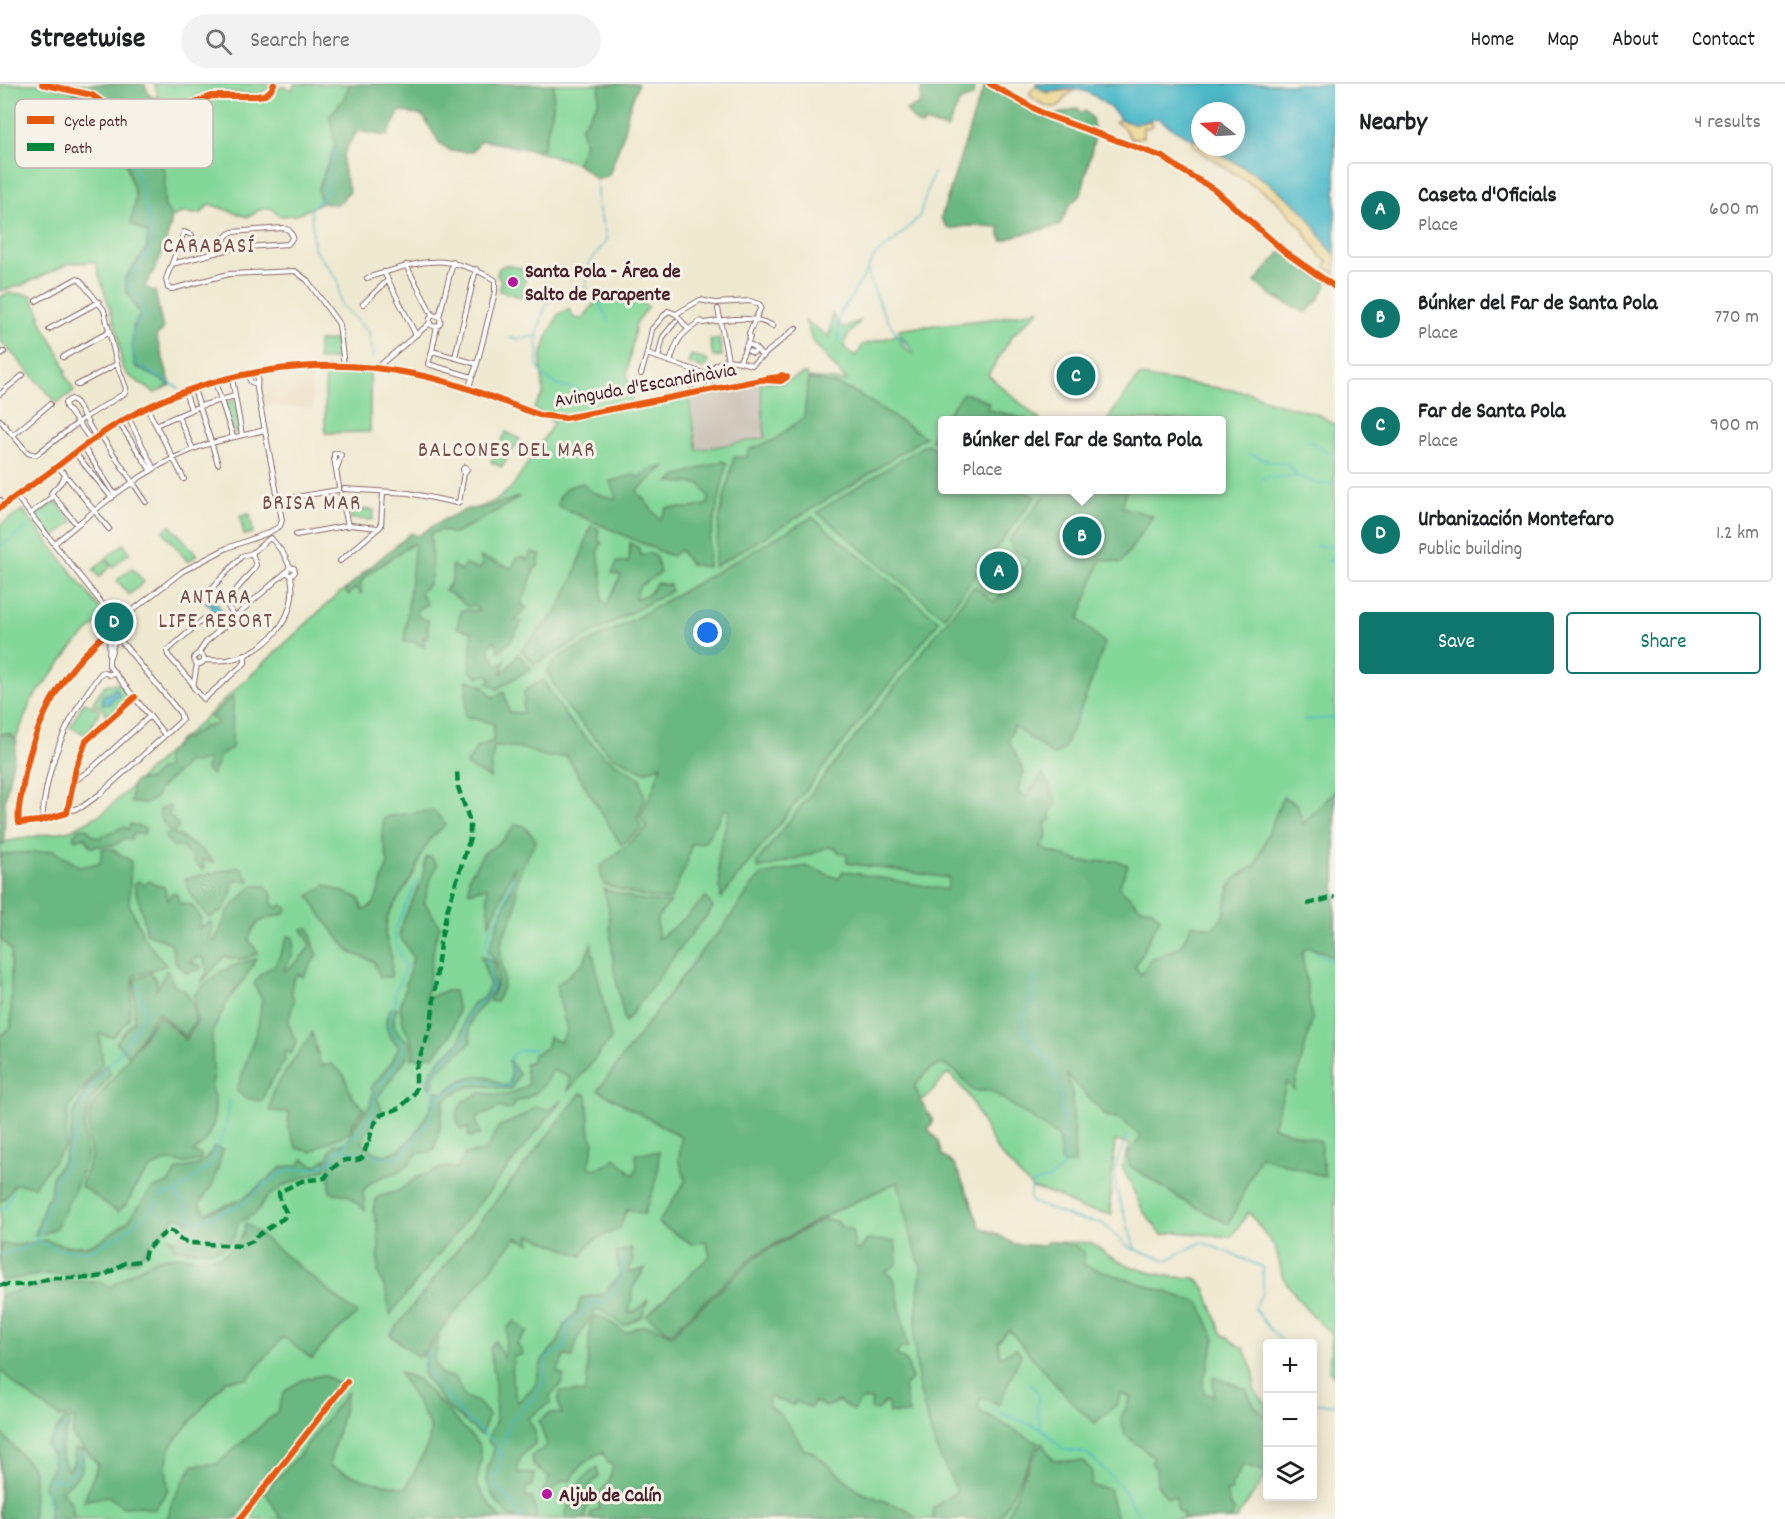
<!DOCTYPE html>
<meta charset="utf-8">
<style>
body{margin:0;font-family:Dekko,sans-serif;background:#f2f2f2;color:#202124}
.controls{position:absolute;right:18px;bottom:18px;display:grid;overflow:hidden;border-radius:6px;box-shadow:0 3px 15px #0003}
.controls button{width:54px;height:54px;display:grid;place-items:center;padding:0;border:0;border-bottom:2px solid #e0e0e0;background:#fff;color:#202124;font:30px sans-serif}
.compass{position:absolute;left:1191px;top:18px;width:54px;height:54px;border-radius:50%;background:#fff;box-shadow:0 3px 15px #0003;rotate:288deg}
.you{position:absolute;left:708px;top:549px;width:21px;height:21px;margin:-15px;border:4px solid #fff;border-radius:50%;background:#1a73e8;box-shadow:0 0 0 9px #1a73e833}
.badge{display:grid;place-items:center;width:39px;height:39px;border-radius:50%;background:#0f766e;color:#fff;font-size:20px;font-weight:700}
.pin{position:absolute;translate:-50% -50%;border:3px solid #fff;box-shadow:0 2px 6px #0006}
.popup{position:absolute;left:938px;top:332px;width:288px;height:78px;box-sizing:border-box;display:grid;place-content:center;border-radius:6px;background:#fff;filter:drop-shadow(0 2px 4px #0005);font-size:20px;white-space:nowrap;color:#757577}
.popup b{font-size:22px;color:#202124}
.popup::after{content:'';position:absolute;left:50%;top:100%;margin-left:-12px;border:12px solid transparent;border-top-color:#fff}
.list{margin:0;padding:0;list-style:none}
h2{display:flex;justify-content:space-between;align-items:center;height:78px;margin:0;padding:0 24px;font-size:26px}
h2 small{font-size:20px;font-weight:400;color:#757577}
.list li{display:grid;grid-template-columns:39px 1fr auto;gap:18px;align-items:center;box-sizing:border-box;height:96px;margin:0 12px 12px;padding:0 12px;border:2px solid #e0e0e0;border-radius:6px}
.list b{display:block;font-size:22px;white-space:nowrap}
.list p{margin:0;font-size:20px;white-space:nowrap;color:#757577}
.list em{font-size:20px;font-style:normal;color:#757577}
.actions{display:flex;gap:12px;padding:18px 24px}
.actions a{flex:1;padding:14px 0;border:2px solid #0f766e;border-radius:6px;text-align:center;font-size:21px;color:#0f766e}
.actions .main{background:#0f766e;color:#fff}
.icon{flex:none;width:33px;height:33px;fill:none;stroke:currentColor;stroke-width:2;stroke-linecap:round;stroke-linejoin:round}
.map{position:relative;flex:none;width:1335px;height:1435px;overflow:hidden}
header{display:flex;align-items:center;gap:36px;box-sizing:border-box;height:84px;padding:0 30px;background:#fff;border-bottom:2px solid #e0e0e0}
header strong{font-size:28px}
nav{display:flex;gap:33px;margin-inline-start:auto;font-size:21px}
.search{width:420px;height:54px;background:#f2f2f2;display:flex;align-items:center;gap:15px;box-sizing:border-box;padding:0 21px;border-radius:33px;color:#757577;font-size:22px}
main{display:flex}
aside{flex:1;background:#fff}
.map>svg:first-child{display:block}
</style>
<header>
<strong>Streetwise</strong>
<div class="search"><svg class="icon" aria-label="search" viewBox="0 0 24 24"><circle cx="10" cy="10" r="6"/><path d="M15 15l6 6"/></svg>Search here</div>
<nav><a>Home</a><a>Map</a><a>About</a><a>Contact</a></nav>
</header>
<main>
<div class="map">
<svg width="1335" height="1435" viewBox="0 0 1335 1435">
<rect width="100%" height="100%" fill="#f7f3e8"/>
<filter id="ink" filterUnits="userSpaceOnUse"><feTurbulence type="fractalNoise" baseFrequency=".0167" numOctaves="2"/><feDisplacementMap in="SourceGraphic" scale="12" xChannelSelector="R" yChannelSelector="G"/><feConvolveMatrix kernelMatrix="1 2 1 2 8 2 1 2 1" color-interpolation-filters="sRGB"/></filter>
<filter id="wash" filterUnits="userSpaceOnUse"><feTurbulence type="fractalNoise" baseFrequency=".008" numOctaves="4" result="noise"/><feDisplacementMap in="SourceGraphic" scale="24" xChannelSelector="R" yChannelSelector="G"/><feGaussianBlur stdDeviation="1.35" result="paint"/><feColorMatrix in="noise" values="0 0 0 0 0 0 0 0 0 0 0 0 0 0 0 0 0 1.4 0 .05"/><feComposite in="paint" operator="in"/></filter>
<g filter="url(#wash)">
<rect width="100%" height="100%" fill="#f0e9d1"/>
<!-- built -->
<path fill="#ead8ba" d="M311 287 313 325 263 320 260 296 263 292 278 288Z"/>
<!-- industrial -->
<path fill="#cac3b8" d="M758 299 764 353 698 365 691 311Z"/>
<!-- green -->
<path fill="#83d799" stroke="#667b62" stroke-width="1.5" d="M1 0H38L74 8C73 34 61 37 41 49L96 51 104 34 119 38 120 57 136 114 131 140 148 149 147 164 125 195 127 208 140 230 133 243 135 282 171 301 155 309 129 292 122 283 118 250 95 178 70 179 22 201 0 207Z
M64 0 156 13 155 23 164 21 185 25 212 15 226 13 263 14 283 2 293 6 294 0H350L343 16 330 32 335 62 318 105 321 119 296 131 279 132 271 124 259 126 248 133 209 120 201 130 181 129 172 133 164 121 165 86 152 71V31L139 24 112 23 98 13 70 6Z
M155 0H271L269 5 257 11 213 7 205 12 199 10 195 12 194 18 183 20 159 17Z
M554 0H600L598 19 581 43 585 60 577 79 536 67 543 64 553 23Z
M505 181 521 184 526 190 522 213 499 207 501 196 497 191 499 184Z
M625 207 648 223 636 239 627 290 633 323 689 312 697 366 765 354 760 300 768 298 782 299 803 290H807L808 294 847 297 812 257 806 237 829 253 832 230 842 244 860 237 846 254 844 263 854 272 860 267 862 261 897 251 903 262 913 270C911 261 902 256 898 246 946 238 994 238 1040 225L1012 252 988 291 1040 336H942V406H1222V336H1107L1139 292 1251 309 1272 318 1318 330 1335 341V1294L1329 1286 1331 1250 1305 1224 1283 1194 1276 1165 1249 1128 1231 1153 1177 1148 1162 1151 1143 1127 1122 1082 1130 1060 1115 1057 1110 1119 1112 1130 1081 1125 1058 1112 1032 1104 998 1068 967 1009 948 989 926 1014 920 1016 932 1035V1040L928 1045 938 1057 942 1071 955 1082 971 1117 972 1123 980 1143 995 1149 1014 1160 1043 1162 1048 1157C1062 1160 1076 1157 1090 1159 1097 1160 1103 1169 1109 1172 1136 1187 1165 1194 1195 1194L1205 1204 1222 1250 1244 1265 1254 1289V1305L1267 1321V1391L1238 1432V1435H0V441L23 426 105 531 73 563 31 617 14 660 1 733 3 758 71 746 103 729 338 510 449 436 497 416 512 403 554 339 534 324 543 310 541 275 547 253 559 230 569 225 574 234 583 235 597 215 603 217Z
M8 209 31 211 41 231 39 233 63 277 62 279 66 286 65 290 74 307 57 319 0 256V213Z
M719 254 722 272 713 273 710 256Z
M336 256 337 275 318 276V257Z
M691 271 708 277 705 285 688 279Z
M325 285 370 286V348L325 349Z
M234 315 240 347 233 349 225 323 228 322 227 318Z
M506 348 520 355 502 383 491 378Z
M56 418 73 438 53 454 35 432 50 419 51 421Z
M352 425 374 426 373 436 351 435Z
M250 430 253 449 244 451 240 432Z
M170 441 197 471 188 478 163 447Z
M123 460 130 468 113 483 106 474Z
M106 475 111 482 99 493 93 486Z
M132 484 144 498 129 511 117 496Z
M117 599 119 601 121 600 131 613 108 633 102 624 94 620 93 618 105 601Z
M84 618 100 626 87 651 70 643Z"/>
<!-- forest -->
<path fill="#6ab881" stroke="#5a6c56" stroke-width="1.5" d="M51 0H144L153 18 116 23 109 21 91 5H78Z
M350 0H554L553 23 543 64 536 67 481 56 472 68 451 67 440 60 423 32 400 27 387 52 358 47C338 73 340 77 350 108L345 111 342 117 336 120 321 119 318 105 335 62 330 32 343 16Z
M600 0H638L628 28 624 49 609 91 597 96 577 79 585 60 581 43 598 20Z
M922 0H974L973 13 960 17 947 45 925 38 922 42 916 39 906 26 920 20Z
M986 0 1047 34 1078 24 1080 29 1085 27 1092 34 1095 52 1081 111 1071 119 1059 142 1018 151 1003 157 1000 151V143L966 142 951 145 946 142 941 134 977 21Z
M74 8 95 15 110 27H127L152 23V71L165 86 164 121 172 133C167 160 159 180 144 203L155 207 163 246 156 252 171 301 135 282C131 261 130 249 140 230L127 208 125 195 147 164 148 149 131 140 136 114 120 57 119 38 104 34 96 51 87 62 55 64 41 49C61 38 73 34 74 8Z
M1281 168 1327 199 1319 215 1306 229C1288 220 1270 213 1255 198Z
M808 295 835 300 857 309 925 353 860 396 714 483 720 432 734 373H747L748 366 774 356 804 333Z
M963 309 977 313 989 319 987 325 1029 336H942V360L931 356 942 337Z
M926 360 942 367V406H1022L1035 413 944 533 817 428Z
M722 377 727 379 709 460 708 483 690 480 680 466 672 472 664 469 558 422C559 405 568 402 583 399 589 410 604 412 616 415L610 397 634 391 639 393 649 386 664 383 637 407 660 436 667 424H691L708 420 709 413 700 400 669 398 680 391Z
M1049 406H1126L1122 423 1153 432 1121 479 1101 475 1079 535 1105 559 1086 612 1063 666 1053 671 1014 642 1009 657 1024 688 1017 708 1026 713 1043 690 1057 719 1050 729 1052 735 1045 740C1048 751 1047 756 1040 764L1081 778 1116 777 1128 781 1119 803 1140 823 1151 825 1160 834 1135 883 1141 891 1150 876 1181 862 1192 840 1212 844 1224 833C1229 802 1226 797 1255 782L1283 713 1297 720 1303 740 1335 707V875L1326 869 1308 863 1302 868 1312 936 1294 1006 1287 998 1273 1043 1320 1057 1325 1093 1260 1072 1229 1140 1184 1117 1130 1082 1127 1072 1141 1053 1121 1035 1107 1032 1066 990 1072 1008 1075 1080H1062L1058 1052 991 1007H973C951 980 941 967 915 1002L920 1016 932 1035V1040L928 1045 938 1057 942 1071 955 1082 971 1117 972 1123 980 1143 995 1149 1014 1160 1043 1162 1048 1157 1076 1162 1084 1168V1181L1200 1219 1215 1255 1203 1299 1204 1309 1214 1312 1213 1292 1246 1305 1254 1321 1267 1334V1388L1244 1381 1231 1401 1232 1407 1226 1408 1230 1422 1235 1427 1231 1435H1184L1183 1430 1178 1428 1176 1413H1167L1157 1400 1156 1385 1151 1379 1154 1373 1125 1351 1121 1333 1131 1313 1120 1310 1118 1319 1095 1339C1063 1313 1036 1277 1009 1246L998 1258 1000 1273 1016 1264 1021 1271 999 1320 980 1313 978 1326 1038 1359 1004 1427 998 1435H933V1424L957 1407 935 1362 919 1304 914 1258 921 1183 909 1147 898 1098 833 1128 755 1171 670 1249 646 1232 710 1172 706 1157 692 1160 658 1139 686 1096 679 1077 681 1053 598 1006 703 865 722 845 754 799 762 791 806 782 839 795 843 787 947 806 949 794 847 779V771L838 768 837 765 827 763 812 770 758 785 757 778 974 502 994 518C1007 506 1008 498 1018 484H1023L1029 476 1012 465 1009 457Z
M519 413 507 421 455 450 440 446 431 450 432 487 429 500 420 508 427 520 417 526 419 533 428 536V554H423L425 563 413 558H404L415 460H412L367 490 361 498V510L355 504 349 511 345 507 363 489 411 449 418 452 439 438 467 425 484 424Z
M812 433 939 537 721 814 718 775 729 727 724 725 705 758 691 760 687 779 670 816 636 811 603 800 600 783 647 744 640 733 654 703 661 681 645 688 610 671 567 623 547 588 558 573 627 539Z
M591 442 598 444 599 457 602 459 598 466 602 495V516L607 521 621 491 612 489 617 478H629L630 459 639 464 641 472 648 469 656 472 660 489 639 503 635 515 649 510 657 499 670 501 671 507 535 580 521 566 558 526 574 492Z
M531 468 540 471 538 483 532 485 534 487 521 521 527 523 515 537 522 538 509 559 499 567 495 556 488 564 498 582 505 576 501 589 507 585 518 570 532 584 497 605 487 598 491 596 489 591 478 593 470 587 472 548 457 544 461 526 479 527 474 521 467 523 456 513 445 507 452 496V481L462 487 464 481 479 485 483 481 480 473 512 484 517 474 521 473 528 476Z
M467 596 482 601 493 613 504 608 509 628 523 629 524 607 543 596 567 634 604 672 640 694 645 714 637 734 642 744 621 761 566 671C548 678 535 667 519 664 511 662 502 663 494 663L490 694 466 681 477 663 493 657 494 640 465 632Z
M233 612 232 664 220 672 212 691 206 686 208 675 195 679 189 677 160 704 155 715 146 719H131L132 701 137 696H149L159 686 166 684V670L181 655H186L205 642 216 641 217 638 210 633Z
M0 650H10L17 657 5 715 4 760H0Z
M167 721 171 723 169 732 177 739 179 744 174 746V749L202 766 203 768 213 776V778L202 776 204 783 203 786 193 777 194 774 184 766 185 764 177 761 173 763 165 753 170 747 160 734V725L166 724Z
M433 726 446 740 431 754 421 770 415 788 388 831 385 850 392 874 391 893H380L373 877 351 869 325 837 309 812 325 801 359 814 363 827 374 820 388 779 383 755V735L391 732Z
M130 740 146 745 144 750H133L131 755 123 756 115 761 91 763 85 753 75 756 73 752 79 745 87 744 92 751 99 754 122 743 129 745Z
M516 740 524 742 536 756C531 768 521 781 518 794 515 804 518 816 515 826 512 838 503 847 501 860 498 885 512 892 496 918L489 917C499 899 502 883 489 867 496 836 513 814 514 782L497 825 489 840 487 803 469 808V793L483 770 503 756Z
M102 765H112L131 777 129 820 141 846 142 852 166 881 134 892 129 935 113 953 99 950 103 978 68 1025 65 1063 34 1102 15 1100 4 1116H0V953L11 943V866L0 854V770L40 768 53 766 80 783 100 779Z
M426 773H431L437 781 430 797 424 818 440 842 435 856 426 915 445 907H454L458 928 451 951 433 973 429 971 423 976 415 973 412 975 413 960 404 942 400 924 413 873 399 851 404 834 422 796Z
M240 783 250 797 234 796 231 810 224 825 209 834 191 811 185 795Z
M139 797 144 801 150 797 155 801 164 803 168 816 172 809 178 811V818L192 821 201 835 199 844 210 838 213 843 210 854 215 857 229 826 252 802H266L273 812 271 819 277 824 283 821 287 824 286 829C267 835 254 834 249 856L258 869C247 875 237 878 225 872L201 899 207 887 203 874 198 873 190 878 201 882V885L186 889 176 879 171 859 146 849C145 831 138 818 134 800Z
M604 805 636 815 670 819 657 834 658 855 685 834 706 813 713 824 684 859 625 939 614 885 608 821Z
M309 844 317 871 303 893 298 890C290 897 290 908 294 917L288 938 296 959 291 970 284 966 285 976 266 1006 262 1017 244 1014 237 1006 258 942 262 916 254 900 260 891 276 880 288 852 294 854 292 872 283 886 284 888 300 875 311 861 302 845Z
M591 860 611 955 568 1007 569 993 552 986C545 1003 533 1015 513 1018V1024L505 1026 501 1023 476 1034 480 1051 469 1053 468 1044 460 1045 456 1031 462 1018 480 1009 508 1011 526 1002 528 1000 525 980 532 977 533 971 546 964 549 953 560 958 567 946 556 902 584 878Z
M481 872 494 878V904L483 921 473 932 469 943 471 958 433 991V1001L429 1004 427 996C434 980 446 969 460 958L466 929 473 919 483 914 490 902Z
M256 875 245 894 228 916 212 949 213 995 211 1004 215 1017 214 1039 205 1058 193 1068 201 1071V1076L186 1079 172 1077 162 1078 149 1086 136 1102 128 1118 118 1128 81 1102 91 1073 88 1051 90 1030 93 1021 159 932 186 956 197 938 194 911C217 888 224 883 256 875Z
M167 886 175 902 185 906 193 920 195 938 185 953 158 928 129 972 116 958 134 936 135 895 151 889 157 898 156 907Z
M397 924C389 943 397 949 411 960L408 972 377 1014 383 1027 374 1035 362 1058C366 1061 372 1067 377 1069 402 1080 433 1028 436 1007L443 1009C455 1001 471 986 487 993 493 995 499 1000 505 1002L509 1000 511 992 509 976 519 990 511 1005C480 1003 471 995 445 1016 439 1034 442 1052 432 1068L417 1069C400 1098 381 1084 363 1107L365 1126 347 1111 330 1108 329 1070 334 1060 341 1061 348 1056 354 1042 370 1021 373 1008 371 1004 391 979 399 962C387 953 382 939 390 925Z
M312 949 321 982 331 980 344 991 352 1013 364 1024 351 1042V1048L322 1061 312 1068 297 1064 288 1043 289 1028 270 1027 273 1007Z
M106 980 111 989 90 1018 84 1044 87 1072 77 1101 56 1144 44 1150 35 1151 46 1116 50 1112 52 1092 63 1077 71 1051 73 1031 87 1003Z
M581 1009 587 1011 590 1051 594 1058 589 1083 595 1085 608 1080 615 1074 633 1091 637 1083 636 1069 659 1068 657 1095 644 1130 627 1125 619 1145C601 1154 592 1152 582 1172L530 1151V1159L516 1154 419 1273 390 1251Z
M562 1016 390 1231 387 1210 378 1189 379 1160 377 1140 373 1127 377 1113 399 1107 416 1094 432 1088 445 1083 457 1085 465 1070 486 1067 498 1043 521 1033 536 1022 548 1026Z
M214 1063 223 1066 213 1100 199 1120 206 1129 243 1115 282 1083 299 1081 304 1075 312 1081H318L326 1074V1085L285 1101 266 1114 256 1129 238 1139C237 1143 236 1150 234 1153 222 1173 193 1166 174 1164L169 1153 178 1157 188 1137 175 1133C165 1148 147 1160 139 1176L121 1180 93 1191 45 1190 0 1197V1160L19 1161 45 1156 66 1162H86L101 1156 128 1137 152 1105 168 1099 178 1085C199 1082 203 1082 214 1063Z
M823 1135 837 1137 840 1142 852 1146 855 1164 859 1167 867 1156 895 1157 897 1180 886 1188 894 1195 908 1263 901 1264 896 1270 907 1278 912 1295 904 1303 909 1330 889 1329 888 1320 885 1318 877 1327 871 1326 872 1316C861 1314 858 1317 854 1327L838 1317 827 1323 814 1318 811 1324 795 1317 794 1321 768 1313 769 1322C785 1333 795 1348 803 1365L813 1368 860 1408 908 1426 917 1435H590L591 1428 599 1425 600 1408 609 1398 613 1382 608 1379 603 1368C588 1374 577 1382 571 1397L564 1396 552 1406 554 1410 548 1416 540 1413 550 1393 533 1381 532 1372 547 1361 539 1337 551 1329 562 1330 558 1317 561 1307 584 1309 587 1298 590 1241 593 1233H603L626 1249C646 1237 652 1241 671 1251L757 1172Z
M246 1139 357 1230 329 1254 312 1275 283 1253 247 1295 226 1296 171 1361 166 1381 168 1406 154 1426 141 1422 123 1423 108 1412 84 1417 98 1380 72 1352 75 1336 69 1331 61 1334 20 1305 0 1286V1212L49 1198 97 1197 110 1203C126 1193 144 1179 163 1174 187 1167 214 1183 233 1163 242 1153 243 1152 246 1139Z
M631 1164 633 1177 628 1189 645 1185 632 1205 631 1221 628 1229 638 1226 648 1215 642 1233 624 1242 602 1227 597 1226C583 1240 576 1255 573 1274L565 1271 557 1288 564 1292 560 1302 550 1312 551 1318 528 1334 535 1348V1360C524 1367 517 1375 518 1389L535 1390 532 1401 526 1406 527 1415 532 1413 537 1432 535 1435C530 1435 520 1435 516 1435 502 1429 487 1407 487 1392 486 1383 493 1373 494 1364L487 1356 496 1337 495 1295 490 1264 495 1257 504 1274 508 1243 515 1237 528 1248 517 1259 523 1270 513 1273 512 1296 517 1319 535 1301 542 1276 558 1258 564 1241 577 1228 581 1214 603 1210 620 1191 616 1169Z
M439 1253 434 1276 441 1290 456 1294 464 1313 478 1318 489 1331 481 1351 446 1322 423 1290 425 1275 423 1271Z
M399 1288 417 1295 479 1360 481 1376 476 1400 492 1424 502 1435H281L265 1408 301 1369 348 1307 329 1382 364 1396 406 1404 429 1358 430 1342Z
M323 1291 340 1300 234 1435H167L173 1415 193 1381 217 1380 277 1328 285 1307 302 1296Z
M65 1335H70C69 1347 61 1356 61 1368 61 1374 66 1381 68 1387L73 1380 75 1365 83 1366C85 1388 77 1394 61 1407L71 1418 75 1435H48L52 1419 43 1403 47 1393 54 1382 52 1370 46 1362Z
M0 1347 34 1386 33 1435H0Z
M1042 1359 1053 1376 1082 1377 1092 1386 1091 1402 1109 1405 1117 1435H1006L1026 1386Z
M597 1383 599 1392 590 1402 595 1415 586 1425 585 1435H566C566 1411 579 1397 597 1383Z"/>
<!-- sand -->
<path fill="#eeda9e" stroke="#9c7c64" stroke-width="1.5" d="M1036 1 1046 9 1076 5 1065 13C1059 32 1038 20 1029 10Z
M1120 36 1135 40 1149 37 1152 41 1148 44 1143 43V53L1131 55 1123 43 1115 38Z
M1194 55 1200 59V63C1222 63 1289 112 1305 129 1316 142 1322 159 1335 170V189L1326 183 1327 177 1321 173 1302 144 1276 116 1201 68 1191 58Z"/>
<!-- water -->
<path fill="#4ebac9" stroke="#4c6c7a" stroke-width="1.5" d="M1036 0H1335V170C1322 159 1316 141 1304 128 1277 101 1240 80 1206 63H1236V27H1200V59L1172 44 1158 34 1135 40 1120 36C1118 29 1110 24 1104 19 1096 13 1089 7 1078 6 1063 3 1051 13 1037 3Z
M209 514 212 518H216L225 531 224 534 220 536 213 528 211 522 206 520V517Z
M114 604 117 605 119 612 113 614 110 620H102L103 611 112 608Z"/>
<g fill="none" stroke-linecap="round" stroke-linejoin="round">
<!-- stream -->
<path stroke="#4ebac9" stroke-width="1.5" d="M125 55C133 80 155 139 149 163 146 175 133 187 127 198 132 211 142 219 145 232L137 238 134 248 133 270 140 283 179 304
M336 65 328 91 325 110 311 125 314 164 338 196 341 221 369 248 373 273
M597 99V119L607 156 590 178 585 206 568 214 549 215 542 232 536 258 539 267 537 280 544 293 559 302 572 304 601 315
M585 206 599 219 609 238
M510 254 519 255 535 252
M839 257 838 240 841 227 851 214 867 186
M911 265C887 245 877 215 867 186L875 171 894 157 919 133 933 89
M1308 357 1335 371
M1250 370 1268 377 1287 380 1296 391
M1261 394 1297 392 1319 400 1335 399
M1315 462 1335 463
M0 463 26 444
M1327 478 1335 475
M1303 636 1335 634
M1313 866 1335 879
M1036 890 1031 914 1024 932V947L1051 982 1060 1005 1065 1059 1063 1083 1049 1095 1033 1099 1030 1112 1031 1118 1076 1135 1102 1139 1130 1164 1167 1176 1202 1158 1263 1183V1208L1254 1224 1268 1243 1284 1260
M437 1012C434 1008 430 1003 429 999 426 987 456 965 465 958L467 933 476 921 486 914 492 904 486 858 490 845 499 833 514 792
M1126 1051 1115 1085 1116 1104 1135 1165
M341 1064 360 1046 371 1033 378 1001 392 987 403 966 402 959 387 942 396 917 394 908 399 900 405 882 396 861 395 845 418 795
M176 1109 211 1080 225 1044 230 1016
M0 1126 5 1124 13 1108
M35 1158C46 1143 40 1128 54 1114L55 1095 63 1087 66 1078 76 1049 75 1034 83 1016 97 994 118 971 145 929 138 900
M0 1170H6L41 1158 57 1165 89 1167 122 1150 151 1127 163 1110 176 1109 192 1136 198 1138 242 1120 265 1100 287 1086 316 1084 329 1079 339 1065 391 1074 400 1072 427 1040 438 1013 465 999 478 996 507 1003C517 995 510 983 511 972L518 967 536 965
M427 1266 426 1285 435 1298 464 1333 493 1357 500 1372
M1031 1299 1038 1310 1037 1328 1041 1344
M1312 1320H1335
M993 1326 1042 1345 1064 1366 1087 1369 1120 1401 1142 1435
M52 1395 64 1397 76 1387 81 1369
M53 1435 50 1429 47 1407 57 1380 52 1358 55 1351 66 1341
M521 1435 510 1415 498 1406 491 1397 497 1388 501 1374 508 1340 535 1312 544 1297 546 1273C552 1268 558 1269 564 1265L567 1246 571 1237 581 1231 592 1216 605 1219C620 1203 623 1191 623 1170"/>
</g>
</g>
<g filter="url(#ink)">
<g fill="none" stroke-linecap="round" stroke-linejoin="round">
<defs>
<path id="minor" d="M192 151 184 148 166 195 168 204 172 205 229 190 295 187 307 196 339 240 344 282
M172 180 234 164 288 160 293 153 289 146 283 144 232 148 227 151 217 167
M406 181 433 232
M384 188 416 251
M367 194C421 177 443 167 495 196V208L477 280 468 305
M363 220 388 196
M718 225 728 276
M676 230 700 216 715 219 750 217 759 220 761 223 749 249 750 253 740 277
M429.5 237a5.5 5.5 0 1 1 11 0a5.5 5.5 0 1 1-11 0Z
M439 233 453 178
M437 242 432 267 477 280
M49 245 99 218
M688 245 676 230 668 227 652 245 647 270 709 291
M747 259 755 264 763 273
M432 267 428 280 472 293
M749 267 753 269 756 266
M0 271 4 268
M63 273 109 248
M455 273 476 185
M658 274 663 253 676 237
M670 278C677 255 680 250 701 237L703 239C725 236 752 230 773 242
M380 285V281L430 239
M247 290 251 298 257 300
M641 290 647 270
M232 294 242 351
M215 298 233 353
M77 301 117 280
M691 302 695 287
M194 305 218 380
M710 305 709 291C719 269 735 277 752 281L796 244
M185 308 191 325
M0 310 23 291
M147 324 184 395
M178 332 193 365
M128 333 154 385
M0 336 28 369 36 371 84 334 125 309 126 304 117 280 104 226 80 196 76 195 36 217
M119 339 151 387
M156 341 200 322 235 312
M100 350 146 418
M13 351 50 320
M91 356 66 323 65 319 71 315 75 317 96 353
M83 362 115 411
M75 369 112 414
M58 382 109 445
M337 385 341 371 338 369 334 370V374L339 403
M65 392 62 397 51 409 77 441
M344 405 409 409 457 419 459 418 464 389H465L467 385 465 383 463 385 464 389
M341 409 348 442
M16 412 112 532 118 534 124 533 183 487 227 464 268 449 280 442 282 436 257 305 258 288
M0 416 4 421
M278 416 338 406
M30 430 53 412
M296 451 350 441 378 444
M271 454 283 469 290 483
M54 460C97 424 141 386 194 365 217 356 241 352 265 346
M340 477 381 442 383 408
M225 519 254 485 256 481 252 469
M112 532 110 535 109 582 165 651
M235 532 213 503 242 472 252 469 270 454
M109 549C102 551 97 558 92 563 53 600 29 655 22 707 20 717 17 729 19 739L39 737 67 729 76 684 86 657 135 613
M194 575a5 5 0 1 1 10 0a5 5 0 1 1-10 0Z
M198 570 206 558 286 488
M110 573 119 542 118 534
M204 576C211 576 220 577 227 576 267 569 299 533 291 492L295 488 294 484 290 483 286 488 291 492
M197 580 193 603 204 615 245 579V570
M193 600 168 571 167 567 206 533 212 532 222 543
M73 698 90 686 150 632
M68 727 82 723 100 710 182 636 180 629 121 557 116 552 109 551
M42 735C47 678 66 635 101 589L104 588 109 591 114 588
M240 1435 347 1298"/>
<path id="tertiary" d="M42 0 92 11 103 19 119 25 161 19 186 22 212 12H257L265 11 271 6 274 0
M990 0 1046 31 1163 73 1183 87 1214 105 1285 168 1335 203
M0 424C19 409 40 396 59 381 78 366 97 352 118 339 206 287 314 270 414 290 457 298 498 316 539 331L565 334 771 294 779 293 782 291 787 293 781 297 765 296"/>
</defs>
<!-- minor casing -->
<use href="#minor" stroke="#846665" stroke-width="6"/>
<!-- tertiary casing -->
<use href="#tertiary" stroke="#846665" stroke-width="7"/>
<!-- minor -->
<use href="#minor" stroke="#fff" stroke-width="4"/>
<!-- tertiary -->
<use href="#tertiary" stroke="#fff" stroke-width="4.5"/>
<!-- quiet -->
<path stroke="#00873e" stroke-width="4.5" stroke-dasharray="9 4.5" stroke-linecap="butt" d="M1307 820 1335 813
M0 1201H27L52 1194H90L103 1192 125 1179 140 1177 144 1174 146 1166 168 1146 174 1148 177 1154 190 1159 241 1162 253 1157 257 1152 284 1134 286 1128 280 1117 279 1108 302 1097 325 1094C329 1087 338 1078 346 1076 353 1075 355 1078 362 1074L367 1061 366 1057 369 1056 374 1040 381 1031 400 1024 413 1011 416 1005V984L431 942 440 859 447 827 470 754V738L458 703 457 687"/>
<defs>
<path id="cycleway" d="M42 0 92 11 103 19 119 25 161 19 186 22 212 12H257L265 11 271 6 274 0
M990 0 1046 31 1163 73 1183 87 1214 105 1285 168 1335 203
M0 424C19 409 40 396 59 381 78 366 97 352 118 339 206 287 314 270 414 290 457 298 498 316 539 331L565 334 771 294 779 293 782 291 787 293 781 297 765 296
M109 549C102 551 97 558 92 563 53 600 29 655 22 707 20 717 17 729 19 739L39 737 67 729 76 684 86 657 135 613
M240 1435 347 1298"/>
</defs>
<!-- cycleway casing -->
<use href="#cycleway" stroke="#f7f3e8" stroke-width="10"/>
<!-- cycleway -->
<use href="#cycleway" stroke="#e8590c" stroke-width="6"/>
</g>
</g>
<!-- markers -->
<g fill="#b5179e" stroke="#f7f3e8" stroke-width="2">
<circle cx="513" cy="198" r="6"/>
<circle cx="547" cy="1410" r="6"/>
</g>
<g text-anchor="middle" stroke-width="6" stroke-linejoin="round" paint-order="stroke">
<!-- poi labels -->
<g font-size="20" font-weight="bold" fill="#4a1f2b" stroke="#f7f3e8" text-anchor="start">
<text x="525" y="193">Santa Pola - Área de<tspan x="525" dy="23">Salto de Parapente</tspan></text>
<text x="559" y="1417">Aljub de Calín</text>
</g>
<!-- street labels -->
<g font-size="20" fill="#4a1f2b" stroke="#f7f3e8">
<text transform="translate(645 300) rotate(-10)" y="7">Avinguda d'Escandinàvia</text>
</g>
<!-- neighbourhood labels -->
<g font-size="21" letter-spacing="1.5" fill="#78514c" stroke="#f7f3e8">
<text x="209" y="168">CARABASÍ</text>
<text x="507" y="372">BALCONES DEL MAR</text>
<text x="312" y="425">BRISA MAR</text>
<text x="216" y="519">ANTARA<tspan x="216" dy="24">LIFE RESORT</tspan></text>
</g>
</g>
<!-- legend -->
<rect x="15" y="15" width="198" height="69" rx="9" fill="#f7f3e8" stroke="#c3b3af" stroke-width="1.5"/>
<rect x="27" y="32" width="27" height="8" fill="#e8590c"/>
<rect x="27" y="59" width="27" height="8" fill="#00873e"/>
<g font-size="16" fill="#4a1f2b">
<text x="64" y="42">Cycle path</text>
<text x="64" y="69">Path</text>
</g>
</svg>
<div class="controls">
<button>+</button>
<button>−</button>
<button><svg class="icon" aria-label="layers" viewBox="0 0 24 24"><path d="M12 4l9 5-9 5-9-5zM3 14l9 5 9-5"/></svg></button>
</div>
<svg class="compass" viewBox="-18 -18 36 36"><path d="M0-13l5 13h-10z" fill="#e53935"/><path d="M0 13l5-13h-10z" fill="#757577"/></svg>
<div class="you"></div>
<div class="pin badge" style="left:999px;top:487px">A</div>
<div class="pin badge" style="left:1082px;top:452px">B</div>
<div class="popup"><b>Búnker del Far de Santa Pola</b>Place</div>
<div class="pin badge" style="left:1076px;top:292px">C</div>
<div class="pin badge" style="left:114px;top:538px">D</div>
</div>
<aside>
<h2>Nearby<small>4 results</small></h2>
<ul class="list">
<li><span class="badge">A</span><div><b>Caseta d'Oficials</b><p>Place</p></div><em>600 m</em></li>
<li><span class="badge">B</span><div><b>Búnker del Far de Santa Pola</b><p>Place</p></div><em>770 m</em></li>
<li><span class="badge">C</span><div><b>Far de Santa Pola</b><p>Place</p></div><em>900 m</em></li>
<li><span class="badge">D</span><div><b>Urbanización Montefaro</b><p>Public building</p></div><em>1.2 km</em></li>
</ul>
<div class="actions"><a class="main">Save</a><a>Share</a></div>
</aside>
</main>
